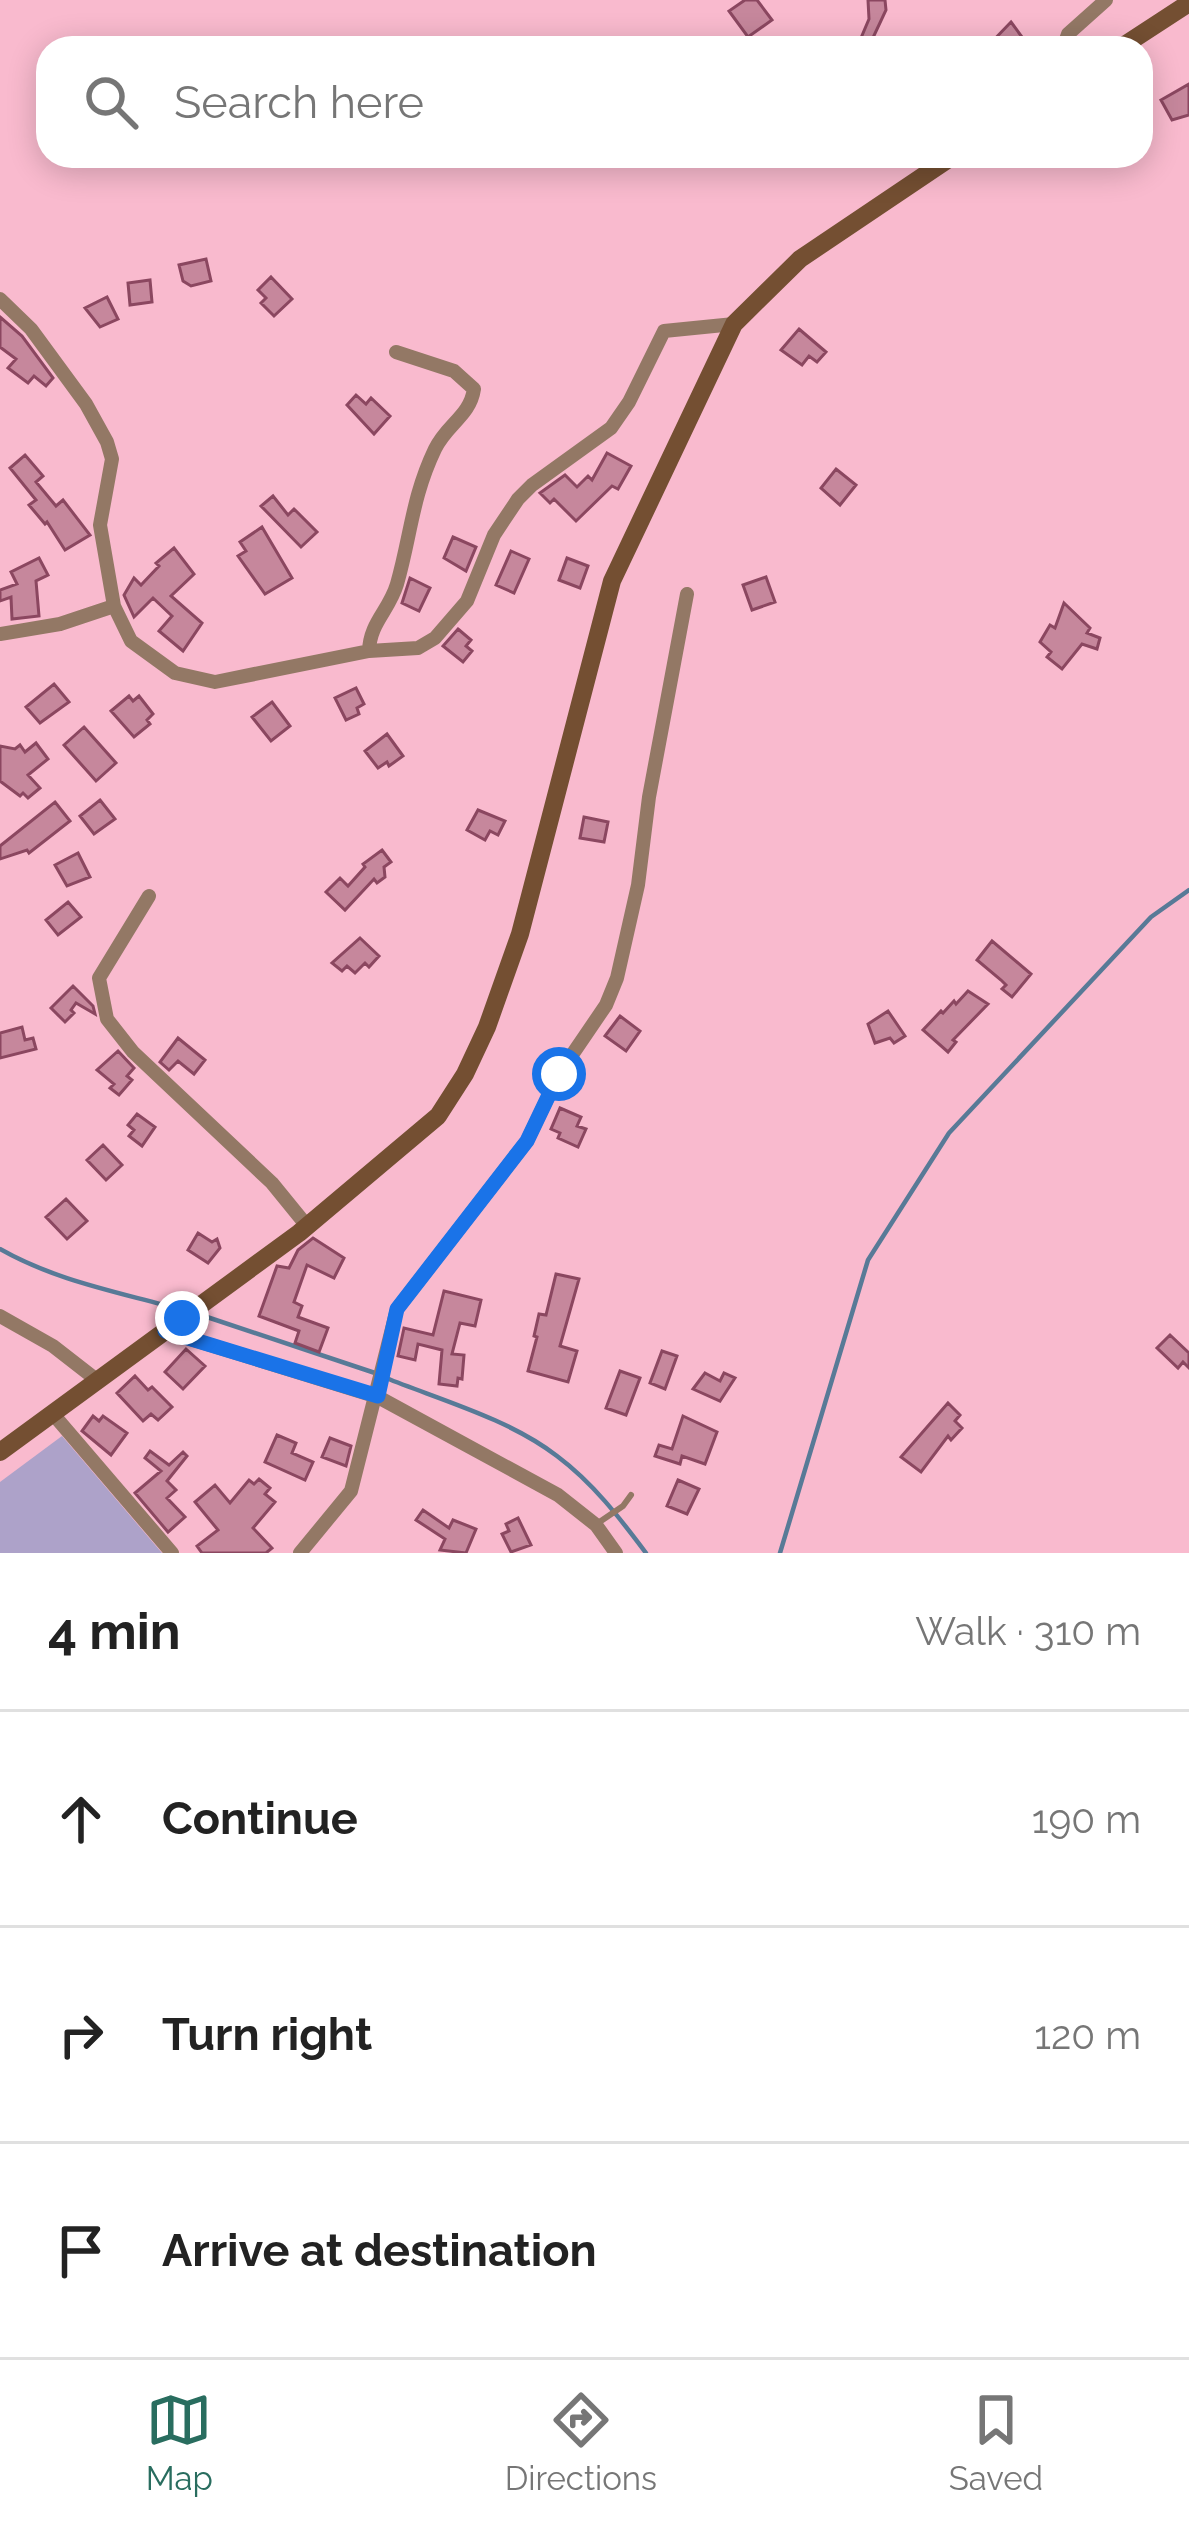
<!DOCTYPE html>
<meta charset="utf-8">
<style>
body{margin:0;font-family:Raleway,sans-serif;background:#f6f6f6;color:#222}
.stop{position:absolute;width:36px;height:36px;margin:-27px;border:9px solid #1a73e8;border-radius:50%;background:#fff}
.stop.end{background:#1a73e8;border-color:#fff;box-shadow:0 3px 12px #0008}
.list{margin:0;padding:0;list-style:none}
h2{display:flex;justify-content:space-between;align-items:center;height:156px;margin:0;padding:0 48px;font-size:51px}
h2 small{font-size:39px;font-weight:400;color:#767676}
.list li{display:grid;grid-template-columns:78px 1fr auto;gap:36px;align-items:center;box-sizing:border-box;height:216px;padding:0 48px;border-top:3px solid #e0e0e0}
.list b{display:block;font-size:45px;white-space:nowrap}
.list em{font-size:39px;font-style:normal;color:#767676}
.icon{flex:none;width:66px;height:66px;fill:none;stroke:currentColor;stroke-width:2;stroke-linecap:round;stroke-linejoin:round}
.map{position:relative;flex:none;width:1189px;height:1553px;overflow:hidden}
.search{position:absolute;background:#fff;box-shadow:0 6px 30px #0003;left:36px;right:36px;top:36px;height:132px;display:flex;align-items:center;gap:30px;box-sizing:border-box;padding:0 42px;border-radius:36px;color:#767676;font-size:45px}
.sheet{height:804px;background:#fff}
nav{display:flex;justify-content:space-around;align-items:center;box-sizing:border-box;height:168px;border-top:3px solid #e0e0e0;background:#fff;font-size:33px;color:#767676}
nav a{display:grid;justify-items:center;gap:6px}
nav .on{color:#296d5f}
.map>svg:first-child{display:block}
</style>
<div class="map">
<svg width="1189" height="1553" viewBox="0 0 1189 1553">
<rect width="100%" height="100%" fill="#f9bace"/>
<!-- green -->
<path fill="#ada2c9" d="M62 1436 162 1553H0V1482Z"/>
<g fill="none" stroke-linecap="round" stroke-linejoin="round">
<!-- stream -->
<path stroke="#587a97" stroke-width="4.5" d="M0 1249C56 1281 119 1292 182 1310
M198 1314 375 1373
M386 1378C441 1400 509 1419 557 1456 593 1483 619 1517 646 1553
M780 1553 868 1260 949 1133 1151 917 1189 890"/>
</g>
<!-- building -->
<path fill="#c6879c" stroke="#8b4760" stroke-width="3" d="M745 0H757L772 20 748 37 729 11Z
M868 0H885L886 10 871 42 861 38 869 19Z
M1011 22 1030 48H986Z
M1189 84V115L1172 120 1161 100Z
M206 259 211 281 191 286 183 281 179 265Z
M271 277 292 299 274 316 261 303 266 298 258 290Z
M150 280 152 302 130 305 128 283Z
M107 297 118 319 100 327 85 308Z
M0 317 22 336 53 378 46 386 34 376 28 383 8 368 16 359 0 347Z
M799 329 826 352 817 362 809 356 802 365 781 350Z
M356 395 366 404 371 398 390 416 374 434 347 405Z
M607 453 631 466 618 489 612 486 576 521 554 499 550 503 540 493 565 475 577 487 588 476 592 480Z
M25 455 43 476 36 482 56 506 63 500 90 535 65 550 47 522 45 524 29 505 36 500 10 468Z
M836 469 856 485 840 505 821 488Z
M273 496 288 515 294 509 317 532 301 547 261 506Z
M262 527 292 578 265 594 238 556 246 551 240 542Z
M453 537 476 547 466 571 444 558Z
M174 548 194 574 171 596 202 623 183 651 159 631 172 616 153 598 134 617 124 595 134 578 141 585 159 566 156 563Z
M511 551 529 559 514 593 496 585Z
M39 558 48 575 36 581 39 616 12 619 11 597 0 601V590L17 584 11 572Z
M567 558 588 566 580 588 559 580Z
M766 577 775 602 752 610 743 585Z
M410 578 430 588 419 611 402 603Z
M1064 603 1090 628 1087 633 1100 638 1097 649 1082 644 1062 669 1047 657 1051 652 1040 642 1050 625 1055 628Z
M458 629 471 640 466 646 472 651 463 662 443 646Z
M54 684 69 702 40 723 26 707Z
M356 688 364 704 357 708 359 714 346 720 335 698Z
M129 696 133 701 139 696 153 714 147 720 150 724 134 737 111 711Z
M272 702 290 726 271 741 252 717Z
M84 727 116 763 96 781 64 745Z
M387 734 403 756 389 766 387 762 378 768 365 751Z
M36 743 48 759 28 775 40 788 28 798 23 793 20 796 0 781V746L15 749 20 745 25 752Z
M100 800 115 819 94 834 80 816Z
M55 802 70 821 29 853 27 850 0 859V846Z
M478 810 505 821 498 835 490 831 485 840 467 830Z
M584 817 608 822 604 842 580 838Z
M382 850 391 862 384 867 385 877 377 883 374 879 345 910 326 892 340 878 348 886 365 867 363 864Z
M78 853 90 877 67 886 55 865Z
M68 902 81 917 58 935 46 920Z
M360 938 379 956 369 967 365 963 355 973 347 966 342 971 332 963Z
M992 941 1031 974 1012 997 1002 989 1006 985 1001 980 977 960Z
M73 986 93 1006 95 1014 76 1003 71 1010 74 1013 65 1022 51 1008Z
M968 991 988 1004 953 1040 956 1042 948 1052 923 1030 941 1011 943 1013 954 1001 956 1004Z
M888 1011 905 1036 894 1043 890 1038 875 1043 868 1024Z
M620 1016 640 1031 626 1051 605 1036Z
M22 1027 25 1040 33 1038 36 1049 0 1058V1033Z
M178 1038 205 1060 194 1074 178 1061 169 1070 160 1062Z
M118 1051 134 1068 127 1076 132 1080 119 1095 110 1088 114 1084 97 1070Z
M560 1108 581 1117 577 1126 586 1129 578 1147 558 1138 560 1133 551 1129Z
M137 1114 155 1127 142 1146 129 1136 134 1130 128 1125Z
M103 1145 122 1165 106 1180 87 1160Z
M66 1199 87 1221 67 1239 46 1217Z
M198 1233 212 1242 217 1239 220 1248 208 1263 188 1250Z
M313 1238 344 1258 334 1278 307 1265 294 1302 302 1306 298 1317 328 1328 319 1352 295 1343 299 1331 259 1316 277 1266 289 1268 298 1250Z
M556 1274 579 1279 560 1346 577 1351 568 1382 528 1371 537 1337 534 1336 539 1314 546 1315Z
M444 1291 481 1300 475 1326 460 1323 452 1354 464 1355 462 1379 458 1378 457 1386 439 1384 442 1350 418 1344 415 1360 398 1356 404 1328 433 1335Z
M1170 1335 1189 1353V1368L1183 1362 1178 1368 1157 1348Z
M186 1349 205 1366 183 1389 165 1372Z
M662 1351 677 1356 665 1389 650 1383Z
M620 1371 640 1378 626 1415 606 1408Z
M705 1373 720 1381 724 1373 735 1378 720 1401 693 1389Z
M135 1376 148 1390 152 1387 172 1407 158 1420 151 1414 143 1421 117 1393Z
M948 1403 960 1415 955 1421 962 1428 951 1440 948 1436 921 1472 901 1457Z
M93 1416 99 1421 103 1416 127 1433 111 1455 82 1431Z
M683 1416 717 1432 705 1464 682 1456 680 1464 655 1456 659 1445 672 1449Z
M277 1435 296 1443 292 1453 313 1462 305 1480 265 1462Z
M330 1438 351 1446 346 1466 322 1457Z
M150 1451 169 1465 183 1452 187 1456 167 1481 176 1490 167 1498 185 1517 168 1532 135 1493 161 1471 145 1458Z
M259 1479 270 1488 265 1494 275 1502 253 1528 272 1548 266 1553H202L197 1546 218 1530 195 1502 215 1485 230 1503 249 1480 254 1484Z
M678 1480 699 1489 687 1514 667 1506Z
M423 1510 449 1528 453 1520 476 1529 466 1553 440 1550 445 1539 416 1520Z
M518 1518 531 1545 511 1552 502 1534 509 1531 506 1524Z"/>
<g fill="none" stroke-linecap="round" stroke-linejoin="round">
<!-- service -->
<path stroke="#937865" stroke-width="6" d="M598 1523 623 1506 631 1495"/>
<!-- minor -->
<path stroke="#937865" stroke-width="14" d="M1063 48 1068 34 1106 0
M0 299 31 329 86 404 107 442 112 459 100 525 114 606 131 641 175 673 215 682 369 651 418 648 435 638 467 601 494 535 518 499 532 485 611 428 629 402 664 331 734 324
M0 634 60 624 114 606
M369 651C370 622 389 611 397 584 411 535 412 497 435 449 447 424 470 416 474 389L454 371 396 352
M149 896 99 978 107 1019 133 1052 272 1183 307 1226
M0 1316 53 1346 98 1381
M165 1331 378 1397 558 1495 596 1525 616 1553
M53 1414 172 1553
M300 1553 351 1491 397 1309 527 1141 559 1074 606 1005 617 978 638 885 649 797 687 594"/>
<!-- secondary -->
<path stroke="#744f32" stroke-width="18" d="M1120 48 1189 3
M0 1452 299 1233 438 1116 465 1074 487 1027 520 934 612 581 734 324 800 259 953 156"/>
</g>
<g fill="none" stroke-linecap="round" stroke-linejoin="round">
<!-- route -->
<path stroke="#1a73e8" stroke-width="15" d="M182 1318 165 1331 378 1396 397 1309 527 1141 559 1074"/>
</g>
</svg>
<div class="stop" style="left:559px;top:1074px"></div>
<div class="stop end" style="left:182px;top:1318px"></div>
<div class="search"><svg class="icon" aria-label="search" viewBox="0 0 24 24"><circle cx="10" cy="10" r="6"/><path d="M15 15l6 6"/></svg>Search here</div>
</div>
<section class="sheet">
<h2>4 min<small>Walk · 310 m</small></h2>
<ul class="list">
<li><svg class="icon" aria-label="ahead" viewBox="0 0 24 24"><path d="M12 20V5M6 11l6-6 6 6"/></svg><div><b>Continue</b></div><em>190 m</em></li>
<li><svg class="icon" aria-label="right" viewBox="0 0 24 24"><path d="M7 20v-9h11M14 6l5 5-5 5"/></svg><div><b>Turn right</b></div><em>120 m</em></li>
<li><svg class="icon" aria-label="arrive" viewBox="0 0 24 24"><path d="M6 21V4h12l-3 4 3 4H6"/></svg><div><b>Arrive at destination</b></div></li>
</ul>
</section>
<nav>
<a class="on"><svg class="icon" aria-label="map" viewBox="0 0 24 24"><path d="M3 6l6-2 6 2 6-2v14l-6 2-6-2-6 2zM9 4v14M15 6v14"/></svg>Map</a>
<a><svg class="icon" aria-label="directions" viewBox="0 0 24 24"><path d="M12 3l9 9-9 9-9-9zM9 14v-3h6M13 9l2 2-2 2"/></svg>Directions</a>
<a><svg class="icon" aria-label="saved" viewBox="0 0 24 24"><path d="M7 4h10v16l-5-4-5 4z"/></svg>Saved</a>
</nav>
